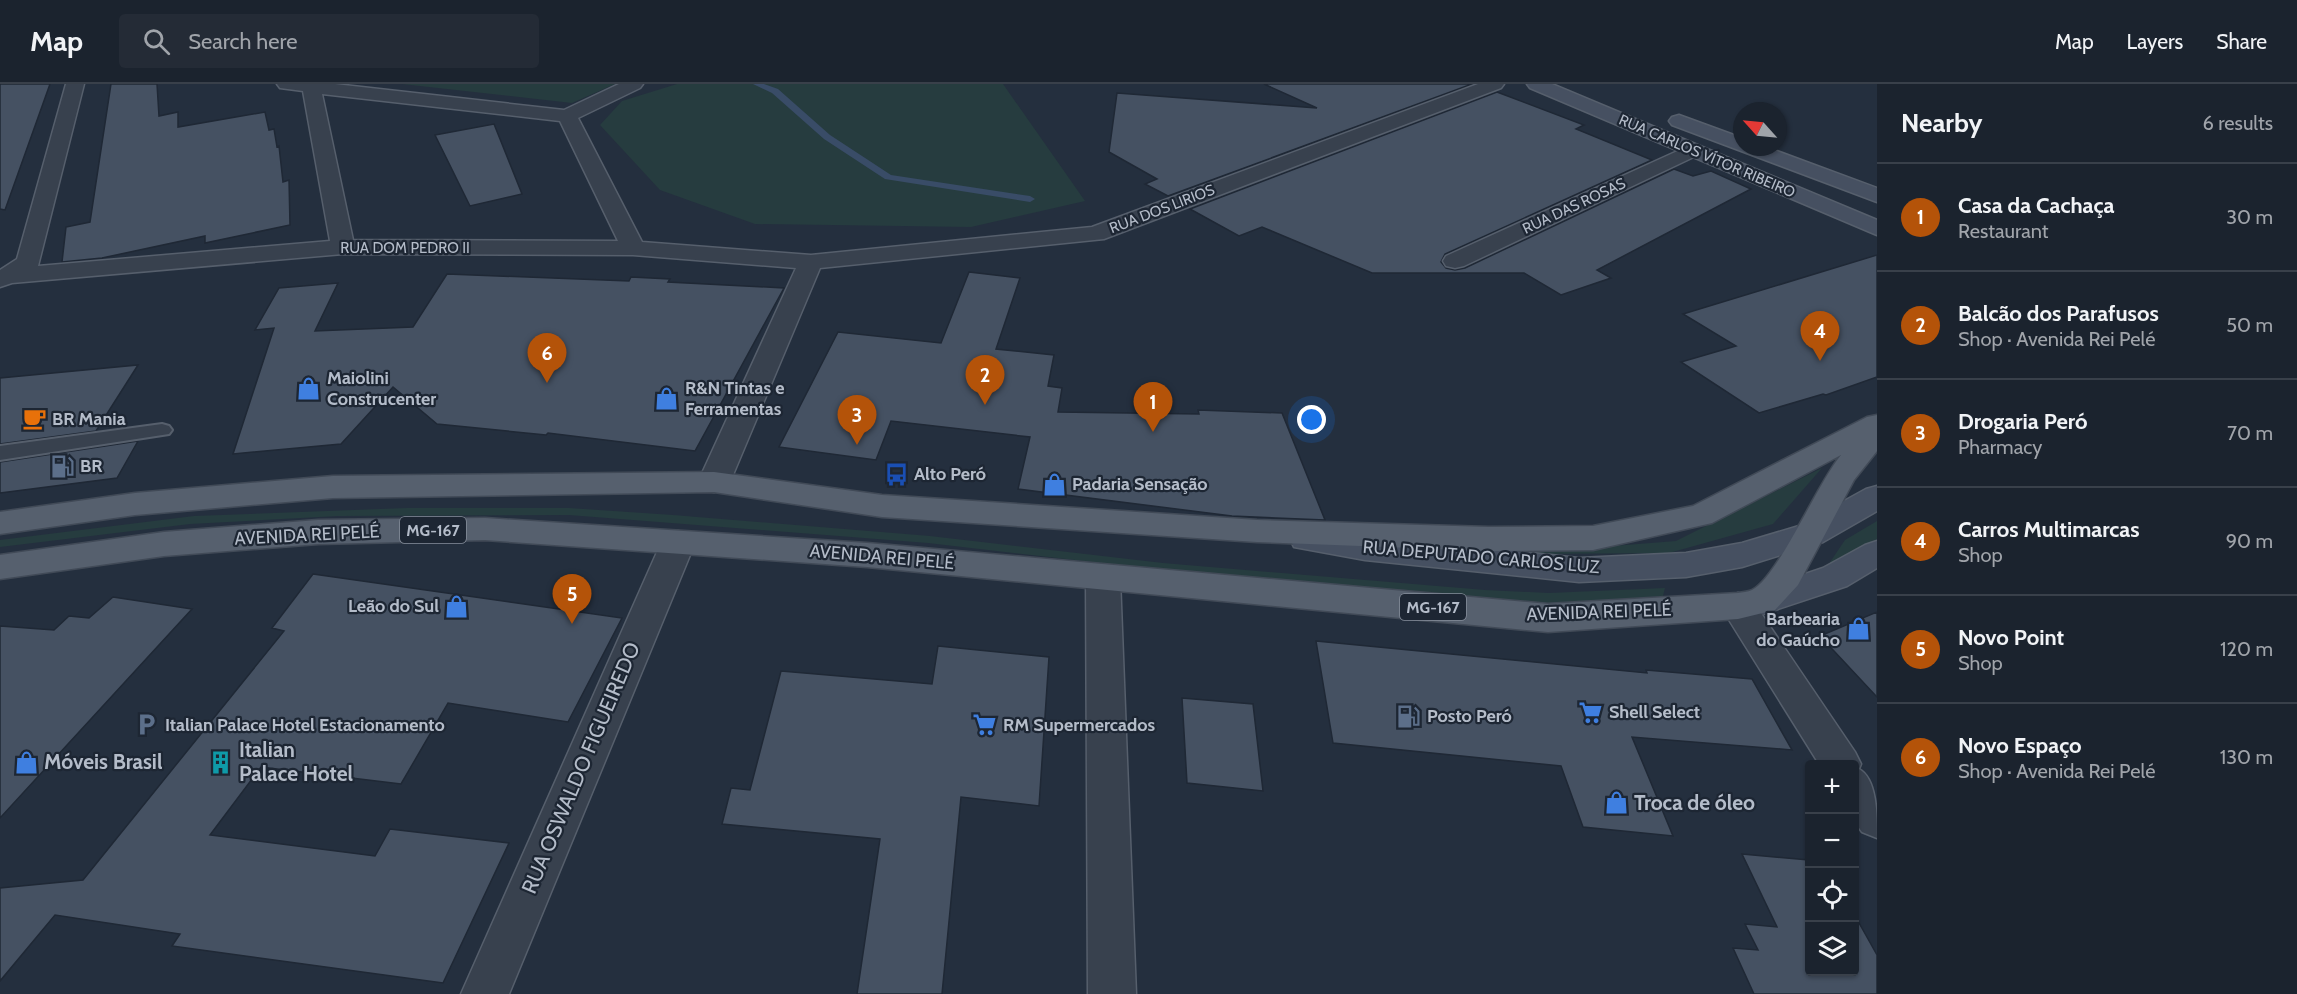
<!DOCTYPE html>
<meta charset="utf-8">
<style>
body{margin:0;font-family:Cabin,sans-serif;background:#242b36;color:#f1f3f6}
.controls{position:absolute;right:18px;bottom:18px;display:grid;overflow:hidden;border-radius:6px;box-shadow:0 2px 4px #0004}
.controls button{width:54px;height:54px;display:grid;place-items:center;padding:0;border:0;border-bottom:2px solid #39404a;background:#1b232e;color:#f1f3f6;font:30px sans-serif}
.compass{position:absolute;left:1733px;top:18px;width:54px;height:54px;border-radius:50%;background:#1b232e;box-shadow:0 2px 4px #0004;rotate:297deg}
.you{position:absolute;left:1312px;top:336px;width:21px;height:21px;margin:-15px;border:4px solid #fff;border-radius:50%;background:#1a73e8;box-shadow:0 0 0 9px #1a73e833}
.badge{display:grid;place-items:center;width:39px;height:39px;border-radius:50%;background:#b45309;color:#fff;font-size:20px;font-weight:700}
.pin{position:absolute;translate:-50% -50px;filter:drop-shadow(0 2px 3px #0008)}
.pin::after{content:'';position:absolute;top:32px;width:21px;height:18px;background:inherit;clip-path:polygon(0 0,100% 0,50% 100%)}
.list{margin:0;padding:0;list-style:none}
h2{display:flex;justify-content:space-between;align-items:center;height:78px;margin:0;padding:0 24px;font-size:26px}
h2 small{font-size:20px;font-weight:400;color:#a0a4aa}
.list li{display:grid;grid-template-columns:39px 1fr auto;gap:18px;align-items:center;box-sizing:border-box;height:108px;padding:0 24px;border-top:2px solid #39404a}
.list b{display:block;font-size:22px;white-space:nowrap}
.list p{margin:0;font-size:20px;white-space:nowrap;color:#a0a4aa}
.list em{font-size:20px;font-style:normal;color:#a0a4aa}
.icon{flex:none;width:33px;height:33px;fill:none;stroke:currentColor;stroke-width:2;stroke-linecap:round;stroke-linejoin:round}
.map{position:relative;flex:none;width:1877px;height:910px;overflow:hidden}
header{display:flex;align-items:center;gap:36px;box-sizing:border-box;height:84px;padding:0 30px;background:#1b232e;border-bottom:2px solid #39404a}
header strong{font-size:28px}
nav{display:flex;gap:33px;margin-inline-start:auto;font-size:21px}
.search{width:420px;height:54px;background:#242b36;display:flex;align-items:center;gap:15px;box-sizing:border-box;padding:0 21px;border-radius:6px;color:#a0a4aa;font-size:22px}
main{display:flex}
aside{flex:1;background:#1b232e}
.map>svg:first-child{display:block}
</style>
<header>
<strong>Map</strong>
<div class="search"><svg class="icon" aria-label="search" viewBox="0 0 24 24"><circle cx="10" cy="10" r="6"/><path d="M15 15l6 6"/></svg>Search here</div>
<nav><a>Map</a><a>Layers</a><a>Share</a></nav>
</header>
<main>
<div class="map">
<svg width="1877" height="910" viewBox="0 0 1877 910">
<rect width="100%" height="100%" fill="#242f3e"/>
<!-- green -->
<path fill="#263c3f" d="M402 0H615L572 19Z
M677 0H1003L1085 117 971 143 755 140 660 106 600 41 622 17Z
M1822 384 1773 440 1669 469 1513 470 1676 457Z
M407 424H569L673 431 930 452 1163 479 1485 506 1549 509 1665 504 1663 512 1553 520 1162 486 928 459 569 431 338 432 190 440 0 463V456L194 432Z
M1877 437V455L1822 490 1845 456Z"/>
<g fill="none" stroke-linecap="round" stroke-linejoin="round">
<!-- stream -->
<path fill="#394c67" fill-rule="evenodd" d="M753 0H764L778 5 830 51 891 91 1030 112 1035 115 1030 118 885 95 824 55 772 9Z"/>
</g>
<!-- building -->
<path fill="#455162" stroke="#1f2835" stroke-width="1.5" d="M0 0H50L5 126 0 125Z
M111 0H157L159 32 178 28V43L265 28 269 46 274 45 277 63 279 62 283 98 289 96 290 141 205 159V152L102 174 62 178 66 143 90 138Z
M1264 0H1472L1168 112 1145 100 1157 95 1109 68 1117 9 1317 24Z
M1497 8 1584 41 1576 45 1652 76 1445 170 1441 178 1446 184 1455 186 1465 184 1674 85 1693 92 1711 87 1751 105 1597 186 1611 194 1561 211 1524 189H1372L1262 143 1239 152 1190 125Z
M494 40 522 110 470 122 435 51Z
M1877 171V293L1826 311 1823 310 1759 329 1681 278 1736 262 1683 230Z
M969 188 1020 194 996 265 1054 271 1048 302 1062 304 1058 328 1199 330 1198 326 1282 329 1325 436 1232 432 1018 405 1030 353 891 337 876 376 779 363 838 248 941 259Z
M447 190 629 197 631 193 670 195 668 198 784 204 695 367 548 349 546 351 437 340 393 303 341 360 233 370 274 244 255 246 279 204 338 199 315 247 413 243Z
M138 281 96 347 0 360V294Z
M138 357 117 394 0 409V378Z
M313 490 622 534 568 638 448 619 401 700 261 683 210 751 375 772 390 745 509 759 443 899 172 862 180 850 55 831 0 897V804L83 796 284 547 272 544Z
M113 513 192 525 0 734V542L54 546 69 532 89 534Z
M1877 528V613L1820 552Z
M1316 557 1647 589 1646 586 1752 595 1792 666 1632 653 1673 752 1583 743 1561 682 1333 659Z
M938 562 1049 573 1039 722 961 713 942 910H857L880 755 722 740 731 704 750 706 781 587 932 600Z
M1182 614 1253 620 1263 707 1187 699Z
M1742 770 1809 776V888H1854V830L1877 871V910H1754L1733 864 1758 866 1745 840 1777 843Z"/>
<g fill="none" stroke-linecap="round" stroke-linejoin="round">
<defs>
<path id="lane" d="M162 340 169 342 172 346 169 350 0 376V362Z"/>
<path id="street" d="M66 0H84L38 182 330 157 303 7 280 4 277 0H335L564 26 619 0H643L640 4 578 34 642 158 811 171 1092 143 1478 0H1504L1501 4 1104 155 820 184 730 398 725 405 714 408 703 405 698 398 796 184 633 171 343 170 12 199 0 203V186L17 175ZM322 10 560 37 618 157 353 156Z
M1693 60 1700 62 1703 66 1700 70 1464 182 1455 184 1446 182 1443 177 1446 172Z
M678 447 690 451 695 459 509 910H461L661 459 666 451Z
M1103 481 1115 485 1120 494 1136 910H1088L1086 494 1091 485Z
M1738 509 1750 513 1855 668 1861 680 1859 685C1877 695 1877 730 1877 754L1862 748 1854 737V680H1819L1726 531 1720 522 1726 513Z"/>
<path id="secondary" d="M1527 0H1552L1877 136V151L1530 4Z
M1679 31 1742 54V63H1766L1877 104V118L1672 41 1669 37 1672 33Z
M1877 402V427L1823 458 1742 483 1686 493 1579 498 1365 476 1294 463 1290 455 1294 447 1306 443 1365 452 1579 474 1686 469 1742 459 1799 442 1866 405Z
M1877 457V484L1847 502 1763 530 1751 526 1746 517 1751 508 1823 484 1865 461Z"/>
<path id="primary" d="M1877 331V367L1854 396 1798 501 1775 526 1738 535 1548 548 867 483 485 456 318 460 164 472 0 495V471L164 448 318 436 485 434 867 459 1548 520 1738 509C1742 508 1748 508 1752 506 1778 493 1817 400 1841 371L1712 439 1593 466 1489 467 1257 458 882 433 714 408 333 414 135 431 0 450V428L135 409 333 392 714 388 882 411 1257 436 1489 443 1593 442 1693 422 1867 333Z"/>
</defs>
<!-- lane casing -->
<use href="#lane" stroke="#565f6c" stroke-width="4"/>
<!-- street casing -->
<use href="#street" stroke="#565f6c" stroke-width="3"/>
<!-- secondary casing -->
<use href="#secondary" stroke="#565f6c" stroke-width="3"/>
<!-- primary casing -->
<use href="#primary" stroke="#414a57" stroke-width="3"/>
<!-- lane -->
<use href="#lane" fill="#38414e" fill-rule="evenodd"/>
<!-- street -->
<use href="#street" fill="#38414e" fill-rule="evenodd"/>
<!-- secondary -->
<use href="#secondary" fill="#465061" fill-rule="evenodd"/>
<!-- primary -->
<use href="#primary" fill="#56606e" fill-rule="evenodd"/>
</g>
<!-- icons -->
<defs>
<symbol id="shop-bare" viewBox="-9 -9 18 18"><path d="M-5-2.5h2.3a2.7 3.5 0 0 1 5.4 0H5L5.5 6h-11ZM-1.5-2.5h3a1.5 2.3 0 0 0-3 0Z" fill="#3f7fe0" stroke="#1d2633" stroke-width="2.5" paint-order="stroke"/></symbol>
<symbol id="cafe-bare" viewBox="-9 -9 18 18"><path d="M-5.5-4.5H6V0H3Q3 3.5 0 3.5H-2.5Q-5.5 3.5-5.5 0ZM3-3.2v2h1.7v-2ZM-6 4.5H4V6H-6Z" fill="#e8710a" stroke="#1d2633" stroke-width="2.5" paint-order="stroke"/></symbol>
<symbol id="fuel-bare" viewBox="-9 -9 18 18"><path d="M-5.5-6h7V0h2V4h1.3V-2.5L3-4.5l.8-.8L6-3V5H2.5V1h-1V6h-7ZM-4.2-4.7v3.2H.2V-4.7Z" fill="#5c6f8a" stroke="#1d2633" stroke-width="2.5" paint-order="stroke"/></symbol>
<symbol id="bus-bare" viewBox="-9 -9 18 18"><path d="M-5-6H5V4H4V6H2V4H-2V6H-4V4H-5ZM-3.5-4V0h7V-4ZM-3.5 1.2v1.5H-2V1.2ZM2 1.2v1.5H3.5V1.2Z" fill="#1a4fb4" stroke="#1d2633" stroke-width="2.5" paint-order="stroke"/></symbol>
<symbol id="supermarket-bare" viewBox="-9 -9 18 18"><path d="M-6-5.5h2.5l.6 2H6L4.5 2H-2.5L-4.4-4H-6ZM-1.5 3.2a1.3 1.3 0 1 0 .1 0ZM3 3.2a1.3 1.3 0 1 0 .1 0Z" fill="#3f7fe0" stroke="#1d2633" stroke-width="2.5" paint-order="stroke"/></symbol>
<symbol id="parking-bare" viewBox="-9 -9 18 18"><path d="M-3.5-5.5H1a3.5 3.5 0 0 1 0 7H-1V5.5H-3.5ZM-1-3.4V-.6H.8a1.4 1.4 0 0 0 0-2.8Z" fill="#5c6f8a" stroke="#1d2633" stroke-width="2.5" paint-order="stroke"/></symbol>
<symbol id="building-bare" viewBox="-9 -9 18 18"><path d="M-4-6H4V6H1V3H-1V6H-4ZM-2.5-4.3h1.7v1.8h-1.7ZM.8-4.3h1.7v1.8H.8ZM-2.5-1h1.7V.8h-1.7ZM.8-1h1.7V.8H.8Z" fill="#0f9aa8" stroke="#1d2633" stroke-width="2.5" paint-order="stroke"/></symbol>
</defs>
<g fill-rule="evenodd">
<use href="#shop-bare" x="292" y="288" width="33" height="33"/>
<use href="#shop-bare" x="650" y="298" width="33" height="33"/>
<use href="#cafe-bare" x="18" y="318" width="33" height="33"/>
<use href="#fuel-bare" x="46" y="366" width="33" height="33"/>
<use href="#bus-bare" x="880" y="374" width="33" height="33"/>
<use href="#shop-bare" x="1038" y="384" width="33" height="33"/>
<use href="#shop-bare" x="440" y="506" width="33" height="33"/>
<use href="#shop-bare" x="1842" y="528" width="33" height="33"/>
<use href="#supermarket-bare" x="1574" y="612" width="33" height="33"/>
<use href="#fuel-bare" x="1392" y="616" width="33" height="33"/>
<use href="#parking-bare" x="130" y="624" width="33" height="33"/>
<use href="#supermarket-bare" x="968" y="624" width="33" height="33"/>
<use href="#shop-bare" x="10" y="662" width="33" height="33"/>
<use href="#building-bare" x="204" y="662" width="33" height="33"/>
<use href="#shop-bare" x="1600" y="702" width="33" height="33"/>
</g>
<g text-anchor="middle" stroke-width="4.5" stroke-linejoin="round" paint-order="stroke">
<!-- far-street labels -->
<g font-size="15" fill="#b4bcc9" stroke="#1d2633">
<text transform="translate(1707 72) rotate(23)" y="5">RUA CARLOS VÍTOR RIBEIRO</text>
<text transform="translate(1574 122) rotate(-25)" y="5">RUA DAS ROSAS</text>
<text transform="translate(1162 125) rotate(-21)" y="5">RUA DOS LIRIOS</text>
<text x="405" y="169">RUA DOM PEDRO II</text>
</g>
<!-- shield labels -->
<g fill="#1d2633" stroke="#878f9c" stroke-width="1.5">
<rect x="400" y="433" width="66" height="26" rx="4.5"/>
<rect x="1400" y="510" width="66" height="26" rx="4.5"/>
</g>
<g font-size="16" font-weight="bold" fill="#b4bcc9">
<text x="433" y="452">MG-167</text>
<text x="1433" y="529">MG-167</text>
</g>
<!-- poi labels -->
<g font-size="18" font-weight="bold" fill="#b4bcc9" stroke="#1d2633" text-anchor="start">
<text x="327" y="300">Maiolini<tspan x="327" dy="21">Construcenter</tspan></text>
<text x="685" y="310">R&amp;N Tintas e<tspan x="685" dy="21">Ferramentas</tspan></text>
<text x="52" y="341">BR Mania</text>
<text x="80" y="388">BR</text>
<text x="914" y="396">Alto Peró</text>
<text x="1072" y="406">Padaria Sensação</text>
<text x="439" y="528" text-anchor="end">Leão do Sul</text>
<text x="1840" y="541" text-anchor="end">Barbearia<tspan x="1840" dy="21">do Gaúcho</tspan></text>
<text x="1609" y="634">Shell Select</text>
<text x="1427" y="638">Posto Peró</text>
<text x="165" y="647">Italian Palace Hotel Estacionamento</text>
<text x="1003" y="647">RM Supermercados</text>
</g>
<!-- street labels -->
<g font-size="18" fill="#b4bcc9" stroke="#1d2633">
<text transform="translate(307 451) rotate(-3)" y="6">AVENIDA REI PELÉ</text>
<text transform="translate(882 473) rotate(5)" y="6">AVENIDA REI PELÉ</text>
<text transform="translate(1481 473) rotate(5)" y="6">RUA DEPUTADO CARLOS LUZ</text>
<text transform="translate(1599 528) rotate(-2)" y="6">AVENIDA REI PELÉ</text>
</g>
<!-- near-poi labels -->
<g font-size="21" font-weight="bold" fill="#b4bcc9" stroke="#1d2633" text-anchor="start">
<text x="239" y="673">Italian<tspan x="239" dy="24">Palace Hotel</tspan></text>
<text x="44" y="685">Móveis Brasil</text>
<text x="1634" y="726">Troca de óleo</text>
</g>
<!-- near-street labels -->
<g font-size="21" fill="#b4bcc9" stroke="#1d2633">
<text transform="translate(581 684) rotate(-67)" y="7">RUA OSWALDO FIGUEIREDO</text>
</g>
</g>
</svg>
<div class="controls">
<button>+</button>
<button>−</button>
<button><svg class="icon" aria-label="locate" viewBox="0 0 24 24"><circle cx="12" cy="12" r="6"/><path d="M12 2v4M12 18v4M2 12h4M18 12h4"/></svg></button>
<button><svg class="icon" aria-label="layers" viewBox="0 0 24 24"><path d="M12 4l9 5-9 5-9-5zM3 14l9 5 9-5"/></svg></button>
</div>
<svg class="compass" viewBox="-18 -18 36 36"><path d="M0-13l5 13h-10z" fill="#e53935"/><path d="M0 13l5-13h-10z" fill="#a0a4aa"/></svg>
<div class="you"></div>
<div class="pin badge" style="left:1153px;top:348px">1</div>
<div class="pin badge" style="left:985px;top:321px">2</div>
<div class="pin badge" style="left:857px;top:361px">3</div>
<div class="pin badge" style="left:1820px;top:277px">4</div>
<div class="pin badge" style="left:572px;top:540px">5</div>
<div class="pin badge" style="left:547px;top:299px">6</div>
</div>
<aside>
<h2>Nearby<small>6 results</small></h2>
<ul class="list">
<li><span class="badge">1</span><div><b>Casa da Cachaça</b><p>Restaurant</p></div><em>30 m</em></li>
<li><span class="badge">2</span><div><b>Balcão dos Parafusos</b><p>Shop · Avenida Rei Pelé</p></div><em>50 m</em></li>
<li><span class="badge">3</span><div><b>Drogaria Peró</b><p>Pharmacy</p></div><em>70 m</em></li>
<li><span class="badge">4</span><div><b>Carros Multimarcas</b><p>Shop</p></div><em>90 m</em></li>
<li><span class="badge">5</span><div><b>Novo Point</b><p>Shop</p></div><em>120 m</em></li>
<li><span class="badge">6</span><div><b>Novo Espaço</b><p>Shop · Avenida Rei Pelé</p></div><em>130 m</em></li>
</ul>
</aside>
</main>
